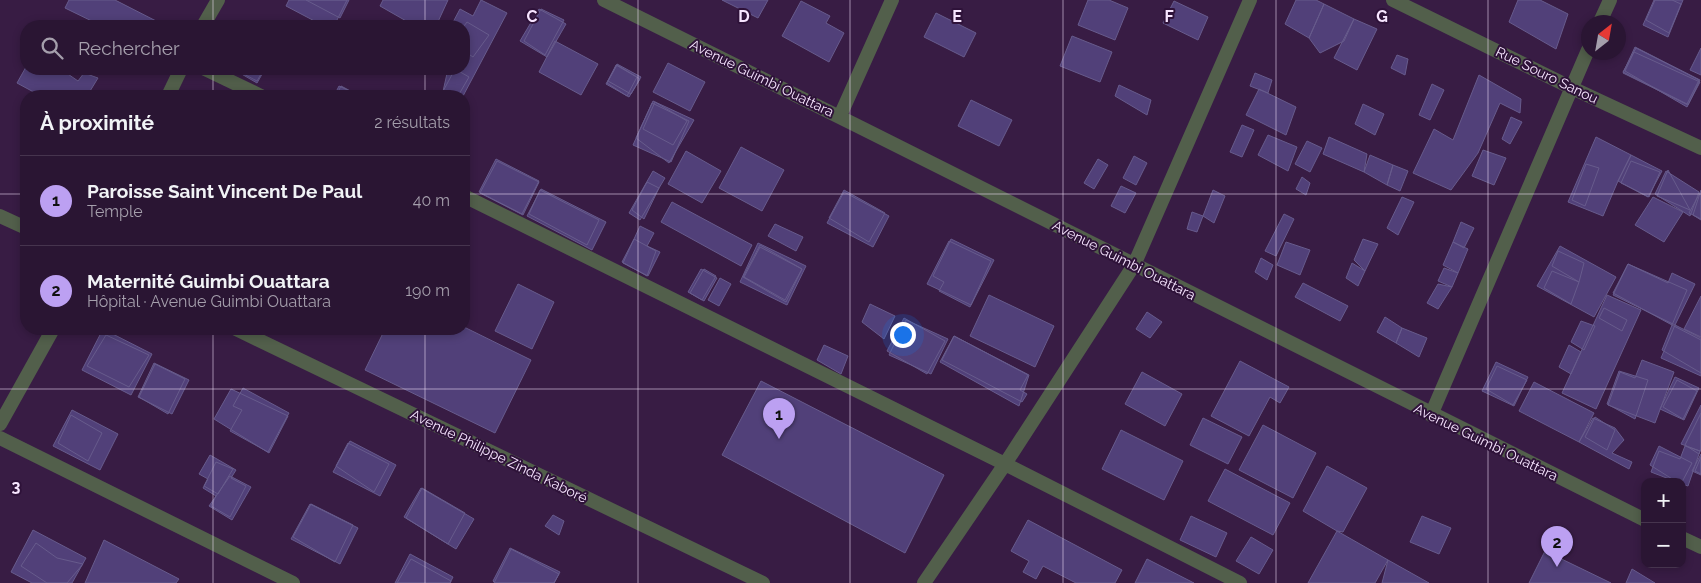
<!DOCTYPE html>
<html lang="fr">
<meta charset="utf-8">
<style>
body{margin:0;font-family:Raleway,sans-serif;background:#321e3b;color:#f1f3f6}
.controls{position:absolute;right:15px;bottom:15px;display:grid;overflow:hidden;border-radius:10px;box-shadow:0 2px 8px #0003}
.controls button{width:45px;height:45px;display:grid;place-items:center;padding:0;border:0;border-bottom:1px solid #46344e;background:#2a1533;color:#f1f3f6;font:25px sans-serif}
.compass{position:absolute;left:1581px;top:15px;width:45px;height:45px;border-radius:50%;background:#2a1533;box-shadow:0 2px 8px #0003;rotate:31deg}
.you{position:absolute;left:902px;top:334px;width:18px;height:18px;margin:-12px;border:4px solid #fff;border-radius:50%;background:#1a73e8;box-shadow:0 0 0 8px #1a73e833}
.badge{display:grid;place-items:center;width:32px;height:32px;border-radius:50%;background:#bca0f2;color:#111;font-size:16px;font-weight:700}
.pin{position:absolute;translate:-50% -41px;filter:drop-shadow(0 1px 2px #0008)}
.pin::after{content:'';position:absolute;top:26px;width:18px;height:15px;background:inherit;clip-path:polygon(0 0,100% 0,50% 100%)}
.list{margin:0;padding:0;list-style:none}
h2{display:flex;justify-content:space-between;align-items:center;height:65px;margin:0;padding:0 20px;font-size:21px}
h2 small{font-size:16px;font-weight:400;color:#a59fac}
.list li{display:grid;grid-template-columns:32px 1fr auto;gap:15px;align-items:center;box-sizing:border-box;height:90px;padding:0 20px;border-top:1px solid #46344e}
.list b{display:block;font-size:19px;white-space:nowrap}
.list p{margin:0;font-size:16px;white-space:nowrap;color:#a59fac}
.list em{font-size:16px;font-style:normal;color:#a59fac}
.icon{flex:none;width:28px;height:28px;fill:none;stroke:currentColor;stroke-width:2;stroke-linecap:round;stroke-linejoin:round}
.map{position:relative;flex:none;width:1701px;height:583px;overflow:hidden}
.search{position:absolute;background:#2a1533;box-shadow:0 2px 8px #0003;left:20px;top:20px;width:450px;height:55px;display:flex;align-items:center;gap:12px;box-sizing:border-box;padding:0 18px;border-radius:20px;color:#a59fac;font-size:19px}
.panel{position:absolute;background:#2a1533;box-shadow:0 2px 8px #0003;left:20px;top:90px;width:450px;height:245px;border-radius:20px}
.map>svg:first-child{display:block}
</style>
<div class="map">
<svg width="1701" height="583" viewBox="0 0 1701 583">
<rect width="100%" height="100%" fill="#381c44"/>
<!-- building -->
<path fill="#514079" stroke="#675b8c" d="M69 0H115L162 24 161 26H102L65 8Z
M289 0H347L334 26H324L286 6Z
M306 0H349L340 18Z
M383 0H448L436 26H415L380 6Z
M481 0 507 13 463 96H442L448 69H464V26H451L460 9 473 16Z
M722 0H768L758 18Z
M1088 0H1109L1128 8 1115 40 1078 25Z
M1296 0H1316L1324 4 1309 38 1285 24Z
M1518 0H1540L1568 14 1556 49 1509 22Z
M1654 0H1683L1668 37 1643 25Z
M1655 0H1672L1681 4 1669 33 1646 20Z
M801 1 830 16 826 23 844 33 829 62 782 36Z
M1174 1 1208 17 1198 40 1163 23Z
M1324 4 1354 19 1344 41 1320 53 1309 38Z
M539 9 566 24 547 57 520 41Z
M541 9 564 20 545 55 524 41Z
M936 13 976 33 964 57 924 37Z
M1354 19 1377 29 1357 70 1334 58Z
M467 22 489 35 473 57 464 51V26Z
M1072 36 1112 52 1100 82 1060 66Z
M555 41 598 64 581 95 539 72Z
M1635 47 1700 80 1688 105 1623 73Z
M1636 48 1699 80 1687 104 1623 72Z
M1701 48V75L1690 70Z
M1634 52 1700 82 1687 107 1625 71Z
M1397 55 1408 59 1405 75 1391 68Z
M668 63 705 82 690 111 653 92Z
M617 64 641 77 629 97 606 84Z
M616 65 640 79 631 94 608 81Z
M617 65 637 77 627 96 607 83Z
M26 67V69H64L65 72 78 81 84 73 98 78 87 96H41L17 83Z
M233 69H265L257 83Z
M234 69H264L257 81Z
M455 69 469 77 458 96H443L441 95Z
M1255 73 1272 80 1268 93 1250 86Z
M1479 75 1521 99 1520 113 1500 103 1478 153 1451 190 1413 173 1434 129 1453 140Z
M1432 84 1444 90 1430 120 1419 115Z
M1119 85 1151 100 1147 115 1115 96Z
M339 86 360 96H334Z
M341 86 360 96H336Z
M1259 89 1296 107 1286 135 1246 115Z
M971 100 1012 120 999 146 958 126Z
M653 101 694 120 669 163 636 138Z
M655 102 687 121 673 145 643 129Z
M652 103 689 121 671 162 633 145Z
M1363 104 1384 114 1375 135 1355 124Z
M1511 117 1522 122 1510 144 1502 139Z
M1242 125 1254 130 1242 157 1230 152Z
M1268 135 1297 147 1288 171 1258 155Z
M1329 137 1367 154 1364 172 1323 154Z
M1596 137 1631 155 1618 181 1603 216 1568 202Z
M1307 141 1322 148 1310 172 1295 164Z
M741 147 784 170 762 211 719 188Z
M1483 150 1506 158 1494 185 1472 176Z
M686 151 721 171 702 203 668 184Z
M1370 155 1393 165 1387 185 1364 172Z
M1631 155 1662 171 1648 197 1618 181Z
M1134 156 1147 163 1136 185 1123 178Z
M496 159 539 181 522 214 479 192Z
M1098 159 1108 165 1094 189 1084 183Z
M497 161 539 182 523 215 480 193Z
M1631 161 1660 172 1649 197 1621 183Z
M1586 164 1599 168 1585 206 1572 200Z
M1393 165 1408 171 1400 191 1387 185Z
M1668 170 1690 210 1657 196Z
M653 171 665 178 640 220 629 213Z
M1666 171 1699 192 1690 216 1655 194Z
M1302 177 1310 183 1306 195 1296 189Z
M647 182 659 188 644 219 632 210Z
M1121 186 1136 193 1125 213 1111 206Z
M541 189 606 222 592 250 527 216Z
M540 190 599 220 587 245 529 214Z
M844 190 885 213 869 242 829 218Z
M1213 190 1225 196 1214 223 1203 216Z
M1701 190V220L1693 215Z
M1701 191V219L1689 213Z
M844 192 889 216 873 247 827 223Z
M1402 197 1414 202 1398 235 1387 228Z
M1653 197 1683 212 1664 242 1635 225Z
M672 202 752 245 741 266 661 222Z
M1192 212 1203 216 1197 232 1187 229Z
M1284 214 1294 219 1276 256 1265 251Z
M1461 222 1474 228 1464 248 1453 242Z
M775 224 803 237 796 251 768 236Z
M640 226 654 233 647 246 660 252 648 276 623 263Z
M634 239 656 251 647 276 622 262Z
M951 239 994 260 970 307 939 291 944 282 933 276Z
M1363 239 1378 244 1365 271 1354 260Z
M949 241 991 261 971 305 927 284Z
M1286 242 1310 250 1300 275 1277 265Z
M1453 242 1468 249 1458 273 1443 265Z
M758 243 806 266 787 305 740 282Z
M760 245 802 269 786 302 743 277Z
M1560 246 1616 277 1594 317 1537 286Z
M760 247 802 269 785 300 744 277Z
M1558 251 1584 263 1579 282 1552 266Z
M1261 258 1273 265 1267 280 1255 272Z
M1352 263 1365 271 1358 286 1346 278Z
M1628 264 1687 290 1672 325 1613 293Z
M1628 264 1668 283 1672 273 1695 284 1675 325 1613 295Z
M1444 268 1458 273 1452 287 1438 281Z
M701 269 717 278 704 301 688 292Z
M704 269 716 276 702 300 690 293Z
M1552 271 1579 282 1571 304 1544 288Z
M720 278 731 284 719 306 708 300Z
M1303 283 1348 306 1340 321 1295 297Z
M518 284 554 302 532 349 495 331Z
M1438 284 1452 287 1438 309 1427 303Z
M989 295 1054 326 1035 367 970 336Z
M1607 295 1641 310 1596 409 1562 393Z
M1701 296V337L1684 329Z
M870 304 895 316 884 339 862 322Z
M1604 308 1627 320 1622 331 1599 318Z
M1147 312 1162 322 1150 338 1136 329Z
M1385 317 1402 328 1396 343 1377 332Z
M904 318 945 341 927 374 887 351Z
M906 320 948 339 931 374 889 355Z
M1581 321 1595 326 1584 350 1571 342Z
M1672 325 1701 340V373L1662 350Z
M1675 325 1701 338V376L1661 358Z
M464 327 531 360 495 433 365 370 385 329H464Z
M1402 328 1427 338 1419 357 1396 343Z
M103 329 152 354 131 395 82 370Z
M106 335 149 355 129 387 87 366Z
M954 336 1028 375 1020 390 1027 394 1022 402 942 360Z
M954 336 1029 375 1019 406 940 362Z
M824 345 848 356 841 374 817 360Z
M1569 345 1581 352 1571 374 1559 367Z
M1642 360 1674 372 1655 423 1608 405 1620 372 1635 378Z
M1240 361 1289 387 1280 403 1270 397 1249 436 1211 416Z
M1496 362 1528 377 1514 406 1482 391Z
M154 363 189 380 172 414 138 397Z
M155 364 185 379 168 414 139 397Z
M1497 366 1527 380 1513 405 1486 389Z
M1619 371 1648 380 1635 419 1607 404Z
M1142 372 1182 394 1165 426 1125 404Z
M1675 377 1699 388 1684 420 1660 409Z
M1677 380 1697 391 1683 419 1663 407Z
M761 381 944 475 905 553 722 455Z
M1534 382 1594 413 1579 442 1519 411Z
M243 388 289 413 268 452 230 431 242 410 233 406Z
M231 389 288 416 269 453 214 419Z
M1701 405V450L1700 451 1681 444Z
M72 410 118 434 100 470 53 446Z
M1701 413V449L1699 454 1685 445Z
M71 415 102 433 88 461 58 443Z
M1595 417 1615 430 1607 450 1585 437Z
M1203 418 1242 437 1228 464 1190 445Z
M1593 418 1615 428 1624 440 1612 453 1632 462 1629 469 1579 442Z
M1263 425 1316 453 1293 498 1239 470Z
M1121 430 1183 461 1164 500 1102 469Z
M350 441 396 465 380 496 333 472Z
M348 443 389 464 374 492 336 466Z
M1659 446 1692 463 1682 482H1677L1650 465Z
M1685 446 1700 451 1688 486 1682 484V482H1677L1651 472 1659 451 1680 459Z
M1701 454V475L1692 471Z
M210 455 236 470 231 478 246 486 230 517 211 506 216 496 203 488 208 479 199 474Z
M1701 457V474L1695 471Z
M216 462 233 469 218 494 204 486Z
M1327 466 1367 488 1343 532 1337 531 1303 511Z
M1225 469 1290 503 1273 535 1208 501Z
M230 476 251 487 232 520 209 506Z
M421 488 474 519 456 549 404 517Z
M422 488 465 513 448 544 406 518Z
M310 504 358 528 340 564 291 539Z
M311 504 353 525 335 562 293 537Z
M553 515 564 521 559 535 545 526Z
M1191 516 1227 533 1216 557 1180 540Z
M1422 516 1451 528 1439 554 1410 542Z
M1028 520 1122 570 1115 583H1076L1043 566 1036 579 1023 572 1029 561 1011 551Z
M33 530 86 558 72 583H32L11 572Z
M1337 531 1388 560 1375 583H1308Z
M1251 537 1273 550 1259 574 1236 561Z
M104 540 179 579 176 583H85Z
M36 543 57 558 83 564 67 583H47L21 566Z
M510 548 560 572 554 583H495L493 581Z
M511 549 559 574 554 583H494Z
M1545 551 1611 583H1529Z
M410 554 453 577 450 583H395Z
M411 559 451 581 450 583H397Z
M1147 559 1194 583H1135Z
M1388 560 1429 583H1382Z
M1632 569 1655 583H1626Z"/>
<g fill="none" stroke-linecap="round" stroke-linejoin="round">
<!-- minor -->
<path stroke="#525f4b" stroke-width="14" d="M604 0C952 171 1296 349 1645 520
M1393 0 1572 88 1701 148
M1600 22 1610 0
M203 26 218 0
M205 69 261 96
M168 96 181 69
M840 116 892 0
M464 196 1005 464 1240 583
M0 216 26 228
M236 329 763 583
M1431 415 1588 50
M0 424 53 329
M0 438 293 583
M1682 538 1701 547
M924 583 1005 464 1134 265 1250 0"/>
</g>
<!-- grid -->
<path fill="none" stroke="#f7e5ff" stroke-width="1" stroke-opacity="0.55" d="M213 0V26M425 0V26M638 0V583M850 0V583M1063 0V583M1276 0V583M1488 0V583M213 69V96M425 69V96M0 194H26M464 194H1701M213 329V583M425 329V583M0 389H1701"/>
<g text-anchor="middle" stroke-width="4" stroke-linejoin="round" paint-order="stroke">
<!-- street labels -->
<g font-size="14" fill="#f7e5ff" stroke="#2e1239">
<text transform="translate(1547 75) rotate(26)" y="5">Rue Souro Sanou</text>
<text transform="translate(762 78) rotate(26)" y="5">Avenue Guimbi Ouattara</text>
<text transform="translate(1124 260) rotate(27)" y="5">Avenue Guimbi Ouattara</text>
<text transform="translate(1486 442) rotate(26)" y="5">Avenue Guimbi Ouattara</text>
<text transform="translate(499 456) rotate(26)" y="5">Avenue Philippe Zinda Kaboré</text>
</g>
</g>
<g font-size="16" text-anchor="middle" font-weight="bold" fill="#f7e5ff" stroke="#2e1239" stroke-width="4" stroke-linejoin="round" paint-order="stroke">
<text x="532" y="22">C</text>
<text x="744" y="22">D</text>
<text x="957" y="22">E</text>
<text x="1169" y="22">F</text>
<text x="1382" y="22">G</text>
<text x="16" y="492">3</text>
</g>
</svg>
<div class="controls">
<button>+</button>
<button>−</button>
</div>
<svg class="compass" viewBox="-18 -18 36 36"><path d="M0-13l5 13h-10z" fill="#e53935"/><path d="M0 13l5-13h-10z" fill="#a59fac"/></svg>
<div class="you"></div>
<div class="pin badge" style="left:779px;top:439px">1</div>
<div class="pin badge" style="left:1557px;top:567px">2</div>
<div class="search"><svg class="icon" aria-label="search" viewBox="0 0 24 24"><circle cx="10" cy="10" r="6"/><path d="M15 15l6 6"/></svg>Rechercher</div>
<section class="panel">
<h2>À proximité<small>2 résultats</small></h2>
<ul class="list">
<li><span class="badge">1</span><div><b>Paroisse Saint Vincent De Paul</b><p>Temple</p></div><em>40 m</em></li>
<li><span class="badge">2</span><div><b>Maternité Guimbi Ouattara</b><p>Hôpital · Avenue Guimbi Ouattara</p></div><em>190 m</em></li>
</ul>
</section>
</div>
